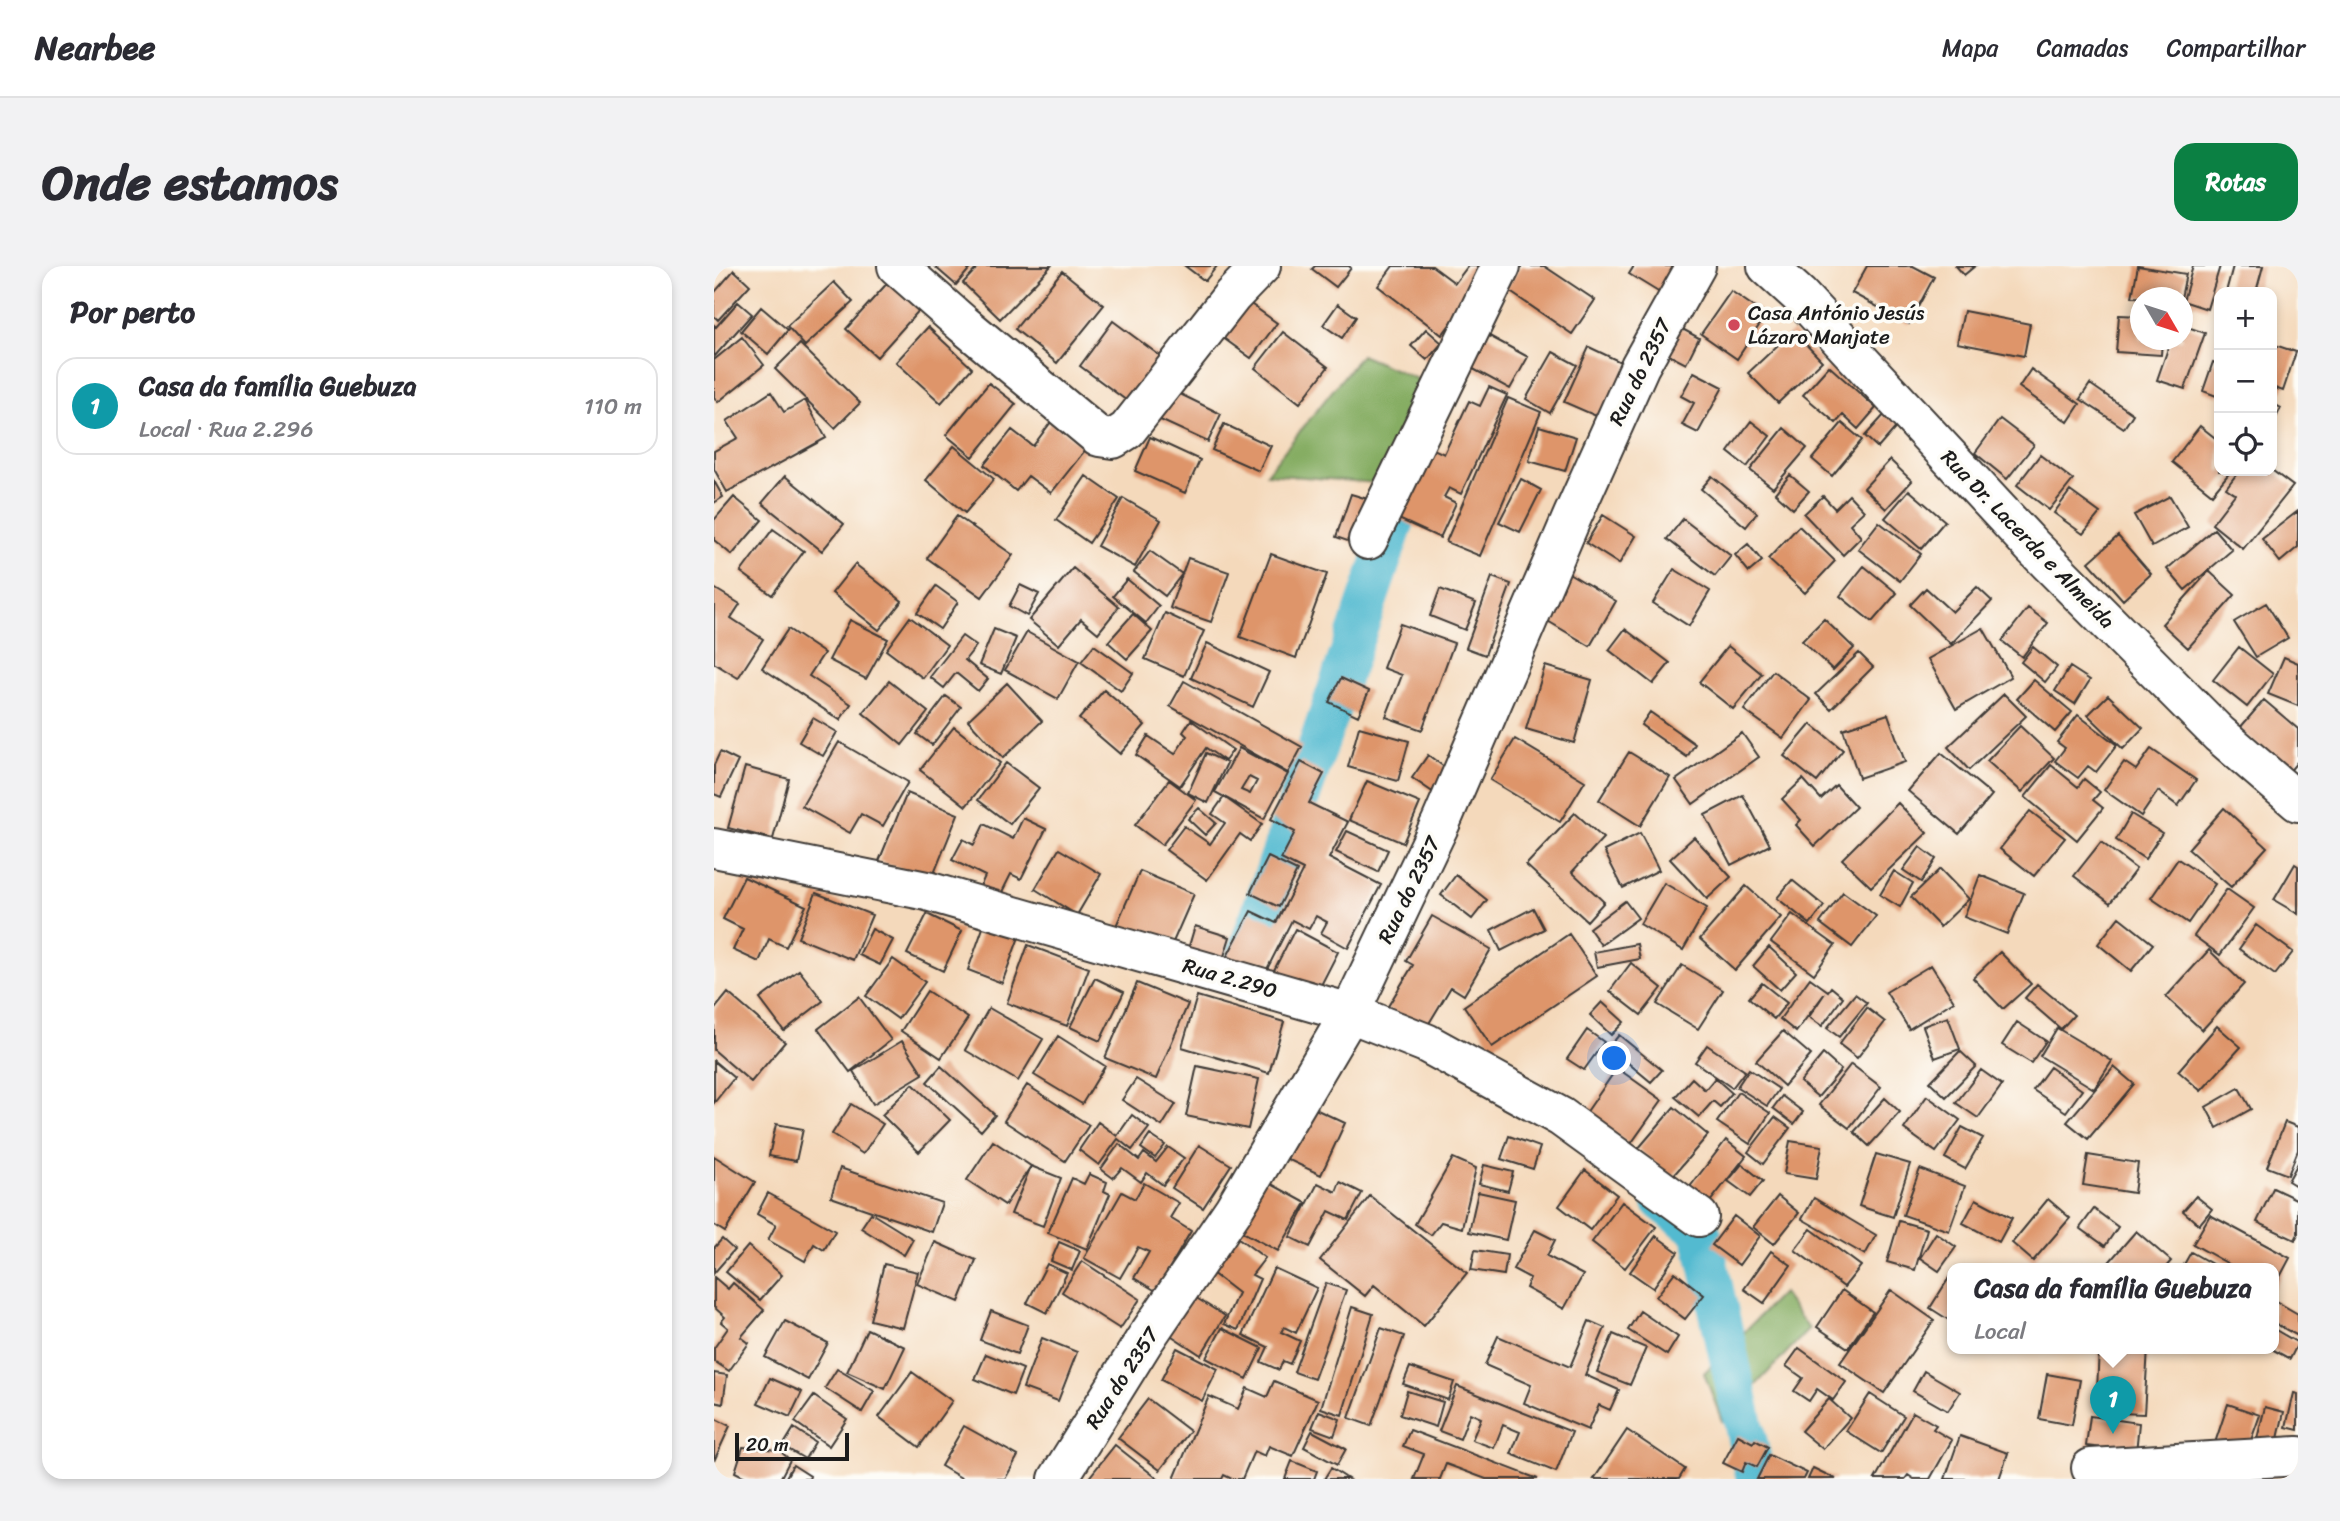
<!DOCTYPE html>
<html lang="pt">
<meta charset="utf-8">
<style>
body{margin:0;font-family:Sriracha,sans-serif;background:#f2f2f3;color:#2b2b33}
.controls{position:absolute;right:21px;top:21px;display:grid;overflow:hidden;border-radius:14px;box-shadow:0 4px 10px #0003}
.controls button{width:63px;height:63px;display:grid;place-items:center;padding:0;border:0;border-bottom:2px solid #e1e1e2;background:#fff;color:#2b2b33;font:35px sans-serif}
.compass{position:absolute;left:1416px;top:21px;width:63px;height:63px;border-radius:50%;background:#fff;box-shadow:0 4px 10px #0003;rotate:129deg}
.scale{position:absolute;left:21px;bottom:18px;width:114px;box-sizing:border-box;padding-left:7px;border:4px solid #1c1c1c;border-top:0;font-size:19px;line-height:24px;white-space:nowrap;color:#1c1c1c;-webkit-text-stroke:5px #fdfcf7;paint-order:stroke}
.you{position:absolute;left:901px;top:793px;width:24px;height:24px;margin:-18px;border:5px solid #fff;border-radius:50%;background:#1a73e8;box-shadow:0 0 0 10px #1a73e833}
.badge{display:grid;place-items:center;width:46px;height:46px;border-radius:50%;background:#0b8043;color:#fff;font-size:23px;font-weight:700}
.pin{position:absolute;translate:-50% -58px;filter:drop-shadow(0 2px 4px #0008)}
.pin::after{content:'';position:absolute;top:37px;width:24px;height:21px;background:inherit;clip-path:polygon(0 0,100% 0,50% 100%)}
.popup{position:absolute;left:1233px;top:997px;width:332px;height:91px;box-sizing:border-box;display:grid;place-content:center;border-radius:14px;background:#fff;filter:drop-shadow(0 2px 5px #0005);font-size:23px;white-space:nowrap;color:#7c7c81}
.popup b{font-size:26px;color:#2b2b33}
.popup::after{content:'';position:absolute;left:50%;top:100%;margin-left:-14px;border:14px solid transparent;border-top-color:#fff}
.list{margin:0;padding:0;list-style:none}
h2{display:flex;justify-content:space-between;align-items:center;height:91px;margin:0;padding:0 28px;font-size:30px}
h2 small{font-size:23px;font-weight:400;color:#7c7c81}
.list li{display:grid;grid-template-columns:46px 1fr auto;gap:21px;align-items:center;box-sizing:border-box;height:98px;margin:0 14px 14px;padding:0 14px;border:2px solid #e1e1e2;border-radius:21px}
.list b{display:block;font-size:26px;white-space:nowrap}
.list p{margin:0;font-size:23px;white-space:nowrap;color:#7c7c81}
.list em{font-size:23px;font-style:normal;color:#7c7c81}
.icon{flex:none;width:38px;height:38px;fill:none;stroke:currentColor;stroke-width:2;stroke-linecap:round;stroke-linejoin:round}
.map{position:relative;flex:none;width:1584px;height:1213px;overflow:hidden;border-radius:21px}
header{display:flex;align-items:center;gap:42px;box-sizing:border-box;height:98px;padding:0 35px;background:#fff;border-bottom:2px solid #e1e1e2}
header strong{font-size:33px}
nav{display:flex;gap:38px;margin-inline-start:auto;font-size:24px}
.intro{display:flex;align-items:center;justify-content:space-between;box-sizing:border-box;height:168px;padding:0 42px}
h1{margin:0;font-size:49px}
.button{padding:18px 32px;border-radius:21px;background:#0b8043;color:#fff;font-size:24px;font-weight:700}
main{display:flex;gap:42px;padding:0 42px}
aside{flex:1;background:#fff;border-radius:21px;box-shadow:0 4px 10px #0003}
.map>svg:first-child{display:block}
</style>
<header>
<strong>Nearbee</strong>
<nav><a>Mapa</a><a>Camadas</a><a>Compartilhar</a></nav>
</header>
<div class="intro"><h1>Onde estamos</h1><a class="button">Rotas</a></div>
<main>
<aside>
<h2>Por perto<small></small></h2>
<ul class="list">
<li><span class="badge" style="background:#0f9aa8">1</span><div><b>Casa da família Guebuza</b><p>Local · Rua 2.296</p></div><em>110 m</em></li>
</ul>
</aside>
<div class="map">
<svg width="1584" height="1213" viewBox="0 0 1584 1213">
<rect width="100%" height="100%" fill="#fdfcf7"/>
<filter id="ink" filterUnits="userSpaceOnUse"><feTurbulence type="fractalNoise" baseFrequency=".0143" numOctaves="2"/><feDisplacementMap in="SourceGraphic" scale="14" xChannelSelector="R" yChannelSelector="G"/><feConvolveMatrix kernelMatrix="1 2 1 2 8 2 1 2 1" color-interpolation-filters="sRGB"/></filter>
<filter id="wash" filterUnits="userSpaceOnUse"><feTurbulence type="fractalNoise" baseFrequency=".00686" numOctaves="4" result="noise"/><feDisplacementMap in="SourceGraphic" scale="28" xChannelSelector="R" yChannelSelector="G"/><feGaussianBlur stdDeviation="1.57" result="paint"/><feColorMatrix in="noise" values="0 0 0 0 0 0 0 0 0 0 0 0 0 0 0 0 0 1.4 0 .05"/><feComposite in="paint" operator="in"/></filter>
<g filter="url(#wash)">
<rect width="100%" height="100%" fill="#f4d9bb"/>
<!-- forest -->
<path fill="#86ad64" stroke="#516440" stroke-width="2" d="M647 89 708 115 674 218 552 208Z
M1068 1027 1095 1063 1008 1155 990 1107Z"/>
<g fill="none" stroke-linecap="round" stroke-linejoin="round">
<!-- canal -->
<path stroke="#53bad0" stroke-width="40" d="M528 702 689 231
M948 936 987 966 1042 1213"/>
</g>
<g id="blocks">
<!-- building -->
<path fill="#de956b" fill-rule="evenodd" d="M220 0H258L242 19Z
M265 0H337L286 53 249 17Z
M471 0H503L491 15Z
M601 0H635L637 2 622 21 598 3Z
M679 0H718L741 17 754 0H772L777 3 728 69 664 20Z
M807 0H830L881 34 858 68 792 23Z
M920 0H963L946 27 915 8Z
M1153 0H1199L1220 11 1195 58 1138 27Z
M1242 0H1261L1250 9Z
M1424 0 1472 8 1467 32 1418 31Z
M1479 0H1506L1493 43 1469 35Z
M1519 0H1549L1542 26H1512Z
M20 4 36 19 4 54 0 50V27Z
M348 5 390 39 343 97 301 63Z
M177 13 208 41 163 91 132 63Z
M120 16 139 36 91 80 73 60Z
M1017 25 1052 49 1023 93 987 68Z
M527 31 563 57 537 92 501 66Z
M24 36 38 48 0 91V59L2 61Z
M624 38 642 51 628 72 609 59Z
M47 41 74 64 54 88 27 65Z
M1250 45 1316 58 1310 90 1243 77Z
M1405 49 1426 50V74H1448L1447 89 1402 86Z
M399 55 453 95 420 140 366 100Z
M961 59 985 72 972 98 947 85Z
M1468 59 1491 67 1471 123 1443 114 1457 74H1468Z
M214 61 258 102 227 137 182 96Z
M712 63 728 77 713 94 697 80Z
M1079 65 1108 95 1064 137 1034 107Z
M569 66 614 101 586 137 541 102Z
M768 66 814 91 796 123 750 98Z
M28 71 50 99 4 136 0 131V94Z
M86 78 146 137 121 162 61 103Z
M1558 78 1582 86 1569 125 1558 121Z
M875 81 913 99 889 153 850 136Z
M839 86 863 99 836 147 812 133Z
M1499 96 1505 98V131L1489 125Z
M1115 100 1162 142 1144 163 1129 149 1122 157 1089 129Z
M1317 103 1366 138 1354 156 1305 121Z
M980 106 1009 121 984 167 968 159 980 137 967 130Z
M275 117 302 138 259 191 232 169Z
M1376 118 1419 148 1410 162 1366 133Z
M775 121 793 129 747 228 735 222 730 231 742 237 726 272 678 250 711 179 730 188 755 135 766 140Z
M458 124 507 148 494 176 444 153Z
M57 126 70 146 91 134 112 172 13 226 0 203V185L24 172 13 155Z
M794 132 827 146 766 290 732 276Z
M1558 137 1567 142 1558 159Z
M1172 147 1185 158 1164 182 1151 170Z
M1286 153 1320 179 1293 213 1261 187Z
M1037 155 1056 170 1033 201 1014 186Z
M337 156 372 183 337 227 314 210 302 225 270 199 298 164 319 180Z
M1128 157 1148 174 1118 210 1098 193Z
M510 158 557 180 545 205 498 184Z
M825 160 862 171 851 205 815 195Z
M1486 160 1505 175V205H1517L1498 228 1458 196Z
M1070 162 1093 182 1059 222 1036 204Z
M436 171 486 194 471 227 421 205Z
M240 180 280 213 251 247 212 214Z
M1326 189 1359 214 1335 244 1303 219Z
M1176 194 1198 215 1172 243 1150 222Z
M1525 205H1559L1579 220 1529 283 1498 258 1521 228 1512 222Z
M1076 209 1095 225 1079 243 1061 227Z
M71 210 130 258 108 285 48 237Z
M372 210 405 233 375 277 342 254Z
M998 210 1043 247 1032 261 987 223Z
M807 213 827 224 806 266 785 256Z
M0 215 9 231 0 237Z
M1195 224 1231 255 1207 283 1171 252Z
M1356 225 1386 247 1369 268 1340 247Z
M637 228 660 235 645 279 622 271Z
M1135 229 1150 245 1136 258 1147 271 1129 289 1090 248 1109 230 1121 243Z
M1456 230 1474 261 1438 281 1420 249Z
M20 231 48 254 18 289 0 274V254Z
M409 232 447 254 421 301 383 280Z
M1584 245V281L1566 296 1548 273Z
M889 249 922 270 905 298 872 277Z
M243 250 299 289 268 331 213 292Z
M969 253 1017 290 1001 310 953 273Z
M1165 256 1207 288 1186 315 1144 283Z
M1085 260 1121 295 1091 327 1054 293Z
M59 263 90 285 58 329 27 306Z
M1500 263 1518 284 1471 324 1453 303Z
M1404 270 1437 308 1409 334 1375 296Z
M1034 278 1048 295 1035 306 1021 289Z
M436 285 468 308 451 330 420 306Z
M557 288 613 308 582 392 526 371Z
M474 292 515 306 497 356 456 342Z
M141 298 188 335 165 364 118 327Z
M1150 300 1183 327 1158 356 1126 330Z
M359 302 405 341 384 367 367 353 345 379 315 354Z
M960 303 996 325 975 360 939 337Z
M1495 305 1521 329 1474 382 1448 358Z
M853 306 902 335 876 380 827 351Z
M778 311 797 318 771 389 752 382Z
M413 313 445 340 432 357 399 330Z
M306 319 325 328 313 350 295 340Z
M222 320 244 336 226 363 203 347Z
M1263 321 1278 335 1237 378 1196 339 1212 322 1238 346Z
M0 322 26 338 17 352 49 373 24 412 0 397Z
M726 323 762 337 751 364 716 350Z
M1552 337 1574 372 1542 391 1520 356Z
M1314 342 1334 357 1308 391 1288 375Z
M451 347 490 365 470 410 431 393Z
M419 348 438 365 413 393 394 376Z
M196 351 233 379 209 412 172 384Z
M1110 353 1140 382 1119 404 1088 375Z
M136 354 174 373 152 413 115 394Z
M686 358 740 377 708 464 672 451 688 409 669 402Z
M1269 362 1297 411 1242 443 1214 393Z
M74 363 110 387 95 410 137 438 126 454 48 402Z
M280 363 302 372 287 408 265 399Z
M911 363 956 397 939 418 895 384Z
M313 366 365 395 344 433 291 404Z
M248 370 262 380 251 394 274 413 264 425 242 407 230 422 216 411Z
M493 377 555 406 539 441 477 412Z
M380 379 419 407 407 425 367 396Z
M1014 380 1048 408 1019 443 985 416Z
M1319 381 1343 401 1331 416 1307 396Z
M1525 381 1559 408 1533 441 1499 414Z
M1145 387 1159 401 1117 443 1102 428Z
M1570 391 1584 397V440L1554 428Z
M831 400 878 414 860 477 812 463Z
M1356 401 1376 414 1361 438 1341 425Z
M1059 405 1097 434 1069 472 1030 444Z
M627 412 655 425 644 450 615 436Z
M1320 414 1358 446 1341 466 1303 433Z
M175 415 214 446 188 479 149 447Z
M470 415 588 481 574 507 456 440Z
M293 417 328 455 289 492 254 454Z
M390 424 431 459 406 488 365 453Z
M1290 428 1312 450 1255 504 1234 481Z
M1394 429 1429 462 1409 483 1374 449Z
M232 430 247 441 218 479 203 468Z
M1550 434 1584 463V495L1575 506 1525 463Z
M936 446 981 478 973 491 927 459Z
M1174 448 1191 496 1145 512 1129 463Z
M1364 449 1403 479 1382 506 1374 500 1364 512 1341 495 1351 482 1343 476Z
M99 452 123 466 109 490 85 476Z
M477 454 519 484 511 495 492 482 466 520 422 489 434 470 461 488 473 470 469 466Z
M1097 458 1129 484 1103 516 1070 490Z
M1306 460 1340 492 1308 526 1273 495Z
M240 461 286 497 252 540 206 504Z
M645 461 695 475 684 515 634 501Z
M1028 467 1045 491 979 538 962 514Z
M801 473 871 515 846 556 776 514Z
M125 476 194 516 169 560 147 548 136 567 88 540Z
M525 482 574 508 550 553 501 526ZM535 511 543 515 536 528 527 524Z
M1437 483 1482 514 1464 540 1444 525 1427 550 1390 524 1410 496 1422 504Z
M6 486 24 495 7 531 0 528V499Z
M915 486 956 511 926 560 885 534Z
M492 487 513 497 494 537 474 527Z
M1227 487 1278 529 1245 568 1194 525Z
M714 489 741 509 726 531 698 512Z
M587 496 610 508 595 537 634 556 615 592 667 619 634 682 607 667 613 656 602 650 595 663 578 654 546 717 509 698 537 645 562 657 589 604 567 593 581 566 557 553Z
M292 497 325 522 296 558 264 534Z
M1337 499 1364 521 1370 513 1386 526 1379 534 1389 542 1363 574 1311 531Z
M31 501 75 513 59 573 14 562Z
M1089 513 1107 533 1122 519 1142 541 1101 580 1082 559 1087 554 1068 533Z
M455 514 482 534 448 579 421 559Z
M653 515 706 537 689 577 635 554Z
M193 527 244 548 217 615 165 595Z
M1029 529 1056 579 1017 599 991 549Z
M510 531 548 558 536 575 526 568 493 614 452 584 470 560 496 578 511 557 498 548Z
M1184 537 1213 567 1157 621 1128 593Z
M485 542 502 557 491 569 474 553Z
M1510 542 1553 581 1517 621 1474 583Z
M1316 545 1351 572 1320 610 1286 583Z
M861 547 889 572 858 606 890 636 873 655 812 599Z
M1417 548 1448 567 1431 593 1402 574Z
M309 552 332 563 307 613 297 608 282 638 263 628 271 610 238 594 249 573 260 579 270 558 299 573Z
M633 565 674 584 664 606 622 586Z
M926 567 945 604 909 622 890 585Z
M980 571 1017 611 993 633 956 593Z
M1387 576 1422 603 1396 637 1360 610Z
M1206 581 1222 593 1207 616 1189 604Z
M345 583 387 608 363 649 321 623Z
M554 591 583 605 565 641 536 627Z
M1464 593 1501 618 1474 657 1437 632Z
M1581 598 1584 600V648L1560 634Z
M1226 603 1255 633 1226 661 1197 631Z
M426 605 480 628 456 683 402 660Z
M1180 605 1199 617 1186 641 1166 629Z
M742 609 773 634 758 653 727 629Z
M1266 609 1310 627 1293 668 1250 651Z
M30 611 92 640 72 681 55 673 45 696 19 684 29 663 9 653Z
M1078 614 1110 640 1096 658 1063 632Z
M950 617 993 642 969 684 926 658Z
M1032 620 1067 651 1021 704 986 673Z
M1513 623 1540 642 1506 689 1480 670Z
M1129 626 1162 650 1138 681 1106 657Z
M102 627 158 649 139 694 84 672Z
M911 635 924 652 887 679 875 662Z
M819 642 830 663 787 685 777 664Z
M213 648 248 665 229 705 193 688Z
M1078 648 1121 679 1100 708 1057 676Z
M718 650 777 683 750 729 737 721 711 764 673 742 699 699 692 695Z
M1405 651 1439 678 1417 705 1384 678Z
M270 659 305 671 288 717 254 704Z
M1542 659 1579 686 1561 709 1525 683Z
M481 660 516 671 507 700 472 690Z
M158 663 179 674 166 699 145 689Z
M581 663 624 686 602 729 559 706Z
M855 668 883 710 778 781 750 740Z
M923 678 926 693 883 701 880 686Z
M314 679 375 702 353 760 293 737Z
M1055 681 1082 706 1066 724 1039 700Z
M1495 684 1530 718 1488 764 1452 731Z
M1286 686 1317 718 1289 743 1259 712Z
M179 693 211 716 184 753 152 730Z
M917 697 948 722 927 749 896 725Z
M968 699 1009 724 984 763 943 738Z
M1217 699 1240 735 1195 763 1172 726Z
M85 704 109 735 70 765 46 733Z
M381 712 410 726 386 775 356 761Z
M1096 712 1114 725 1117 721 1129 731 1108 760 1095 751 1111 727 1082 766 1066 753Z
M423 717 474 738 442 813 391 792Z
M1048 717 1073 737 1060 753 1035 732Z
M1323 718 1360 749 1347 763 1311 732Z
M213 725 254 752 227 792 187 765Z
M14 727 71 776 37 816 0 784V744Z
M1141 728 1153 737 1125 771 1113 762Z
M483 730 570 756 555 807 468 781Z
M145 731 177 774 136 806 104 763Z
M888 736 910 756 897 769 876 749Z
M275 742 329 773 304 815 251 784Z
M1153 742 1171 756 1143 792 1125 778Z
M1234 751 1246 783 1221 792 1209 760Z
M1303 756 1332 775 1317 797 1288 779Z
M1503 760 1527 781 1487 825 1464 805Z
M1343 762 1398 795 1380 823 1326 790Z
M873 764 890 776 870 804 853 793Z
M1069 765 1097 789 1070 820 1042 795Z
M905 769 948 804 937 816 895 781Z
M344 770 391 800 368 838 320 809Z
M188 775 209 808 159 838 139 805Z
M993 779 1031 805 1018 822 981 796Z
M1246 785 1262 800 1232 831 1216 816Z
M1109 788 1127 804 1104 831 1086 816Z
M0 795 20 812 0 837Z
M1137 798 1167 821 1135 862 1105 839Z
M227 800 281 849 267 865 213 816Z
M483 800 545 813 534 863 472 850Z
M1336 801 1368 824 1352 846 1319 824Z
M1400 801 1420 818 1374 873 1353 856Z
M903 802 948 834 916 879 872 847Z
M1035 803 1065 823 1053 840 1023 821Z
M1267 804 1288 819 1264 852 1242 837Z
M978 812 991 824 1001 812 1018 827 1006 841 999 835 985 851 961 831Z
M422 813 462 838 448 860 408 834Z
M199 818 236 854 205 886 168 849Z
M313 819 375 859 351 895 290 855Z
M1525 822 1537 843 1503 862 1492 841Z
M1024 826 1056 847 1036 878 1003 856Z
M1068 830 1089 846 1080 858 1059 842Z
M1213 830 1246 854 1222 886 1190 863Z
M1171 832 1186 846 1155 880 1140 866Z
M137 838 169 858 149 888 118 868Z
M597 841 631 857 607 909 573 893Z
M960 841 994 869 958 911 924 883Z
M418 849 435 862 418 884 404 873 385 899 365 884 384 856 403 870Z
M1061 851 1076 862 1049 898 1034 886Z
M1571 856 1584 861V884L1574 909 1553 901Z
M62 858 89 863 82 895 55 890Z
M1248 861 1269 872 1251 903 1231 892Z
M436 869 451 879 441 892 427 882Z
M795 870 826 881 819 903 787 893Z
M1012 874 1032 890 995 937 975 922Z
M279 875 317 900 347 912 329 960 297 948 317 900 291 939 253 914Z
M1076 875 1108 880 1102 913 1070 908Z
M405 878 425 894 430 887 442 896 454 881 470 892 449 919 433 907 427 916 408 902 399 912 387 903Z
M485 879 517 899 489 942 458 922Z
M1162 888 1196 898 1179 951 1145 940Z
M1374 889 1424 897 1420 927 1369 919Z
M0 890 41 916 11 966 0 959Z
M739 892 762 902 748 962 727 956 717 969 701 958Z
M1584 897V921L1574 915Z
M1028 898 1049 915 1036 931 1014 915Z
M770 899 799 906 794 925 765 918Z
M126 902 228 937 218 966 117 931Z
M1206 903 1251 920 1235 965 1189 949Z
M871 904 903 929 876 964 845 940Z
M375 908 393 916 390 925 396 928 373 983 334 967 358 912 370 918Z
M550 914 592 937 564 985 523 963Z
M626 916 648 927 634 954 615 945 596 981 576 971 604 917 622 926Z
M430 917 465 937 456 952 477 965 442 1025 420 1012 435 986 424 981 406 1012 370 992 408 926 421 933Z
M1559 922 1584 934V968L1581 974 1543 956Z
M764 926 801 934 792 974 755 966Z
M54 927 121 965 110 984 100 978 91 995 54 974 62 959 43 948Z
M656 930 753 1007 710 1060 660 1019 651 1030 606 994Z
M1064 930 1085 947 1060 978 1039 961Z
M1482 930 1498 943 1485 959 1469 945Z
M1100 932 1162 969 1151 989 1088 953Z
M1262 933 1298 952 1285 976 1249 957Z
M1334 933 1356 952 1319 995 1298 977Z
M908 936 942 961 911 1002 878 976Z
M1380 943 1404 961 1391 980 1366 962Z
M157 947 199 973 190 989 147 962Z
M1496 949 1576 992 1560 1022V1002H1522L1479 978Z
M1020 950 1046 970 1025 999 998 979Z
M1185 955 1213 963 1201 1004 1173 996Z
M1097 963 1147 1000 1130 1021 1081 984Z
M821 964 841 974 833 990 869 1009 850 1043 812 1022 816 1012 799 1003Z
M1422 965 1457 995 1451 1002H1390Z
M1222 967 1242 981 1225 1005 1206 992Z
M519 968 551 992 538 1009 546 1013 524 1064 510 1058 524 1027 493 1003Z
M942 970 964 986 939 1022 916 1006Z
M8 973 20 984 0 1007V982Z
M221 976 262 994 245 1036 203 1018Z
M345 976 366 985 358 1004 337 995Z
M34 980 68 1009 46 1034 12 1006Z
M761 984 793 989 790 1009 757 1004Z
M1057 985 1077 999 1050 1037 1030 1023Z
M1477 986 1505 1002H1468Z
M368 995 426 1033 406 1063 348 1026Z
M170 998 204 1006 189 1062 156 1054Z
M333 998 353 1007 333 1047 313 1037Z
M560 1002 603 1022 582 1067 570 1061 567 1066 586 1075 576 1098 569 1095 565 1104 547 1096 554 1081 529 1069Z
M961 1006 990 1029 971 1053 942 1031Z
M1238 1007V1056L1216 1042Z
M0 1011 14 1023 19 1017 50 1044 27 1071 35 1077 15 1105 0 1095V1082L14 1062 7 1056 11 1051 0 1041Z
M612 1017 632 1024 600 1113 580 1106Z
M1128 1024 1159 1046 1134 1082 1103 1061Z
M1177 1024 1220 1054 1170 1127 1126 1097Z
M476 1028 511 1050 487 1089 452 1066Z
M1560 1034 1584 1048V1070L1560 1057Z
M638 1041 659 1048 628 1149 607 1142Z
M277 1045 314 1059 303 1088 266 1074Z
M926 1045 964 1071 953 1089 914 1064Z
M71 1055 114 1077 94 1114 51 1091Z
M875 1055 891 1062 871 1109 905 1124 896 1144 885 1139 874 1164 810 1137 817 1119 771 1099 784 1070 856 1101Z
M508 1062 548 1082 533 1113 492 1092Z
M667 1062 690 1070 657 1160 635 1152Z
M153 1063 191 1081 171 1123 133 1106Z
M1560 1063 1584 1077 1576 1093 1556 1082H1560Z
M899 1068 932 1082 916 1119 883 1106Z
M328 1072 363 1086 344 1135 309 1122Z
M463 1082 504 1103 488 1135 447 1114Z
M1085 1082 1132 1116 1119 1134 1103 1123 1095 1135 1080 1125 1089 1112 1072 1100Z
M1385 1082H1434L1430 1148 1382 1146Z
M272 1088 309 1103 299 1129 261 1113Z
M696 1101 740 1116 734 1134 689 1118Z
M123 1103 160 1125 148 1146 111 1122Z
M1210 1105 1246 1126 1234 1145 1199 1125Z
M198 1106 238 1135 205 1181 165 1151Z
M0 1107 13 1109 9 1138 0 1136Z
M1333 1108 1366 1114 1358 1159 1325 1153Z
M56 1112 88 1126 76 1151 44 1137Z
M560 1115 604 1134 579 1190 555 1180 551 1190 540 1185 528 1213H518L510 1209 508 1213H460L495 1130 524 1143 533 1122 553 1131Z
M743 1120 858 1166 842 1206 797 1188 806 1166 789 1159 780 1182 758 1174 767 1152 756 1147 746 1173 725 1165Z
M693 1125 729 1136 722 1161 686 1149Z
M1580 1127 1584 1128V1164L1572 1161Z
M1156 1128 1190 1150 1167 1187 1132 1165Z
M100 1130 133 1153 115 1180 81 1156Z
M434 1133 476 1165 446 1204 404 1172Z
M1115 1133 1136 1152 1109 1183 1087 1165Z
M1514 1138 1546 1149 1532 1188 1501 1177Z
M1551 1141 1570 1146 1563 1177 1543 1173Z
M605 1145 626 1153 620 1170 598 1162Z
M1199 1146 1222 1159 1219 1163 1238 1174 1216 1213H1200L1194 1209 1191 1213H1161Z
M1376 1150 1425 1157 1422 1186 1372 1180Z
M0 1152 16 1160 0 1195Z
M250 1160 304 1190 291 1213H249L227 1200Z
M80 1162 101 1176 91 1193 69 1180Z
M696 1164 824 1213H772L732 1198 726 1213H700L710 1188 689 1180Z
M913 1164 971 1203 965 1213H880Z
M598 1165 632 1183 623 1199 590 1181Z
M1024 1169 1039 1177 1041 1174 1054 1181 1043 1201 1032 1196 1028 1206 1009 1197Z
M1246 1170 1294 1187 1285 1213H1231Z
M401 1179 444 1213H374Z
M29 1181 65 1184 76 1194 66 1213H35L21 1206Z
M1055 1189 1093 1207 1090 1213H1043Z
M578 1195 603 1205 600 1213H571Z
M79 1199 96 1210 95 1213H71Z
M617 1202 634 1213H610Z
M1099 1202 1122 1213H1094Z"/>
</g>
</g>
<g filter="url(#ink)">
<use href="#blocks" fill-opacity="0" stroke="#3c3834" stroke-width="2"/>
<g fill="none" stroke-linecap="round" stroke-linejoin="round">
<defs>
<path id="minor" d="M183 0 249 58 385 171 399 173 413 164 518 30 547 0
M1053 0 1085 29 1318 280 1505 468 1584 536
M654 274 787 0
M0 582 213 625 636 747 712 777 847 851 985 951
M1377 1202 1584 1190
M344 1213 430 1075 520 943 636 747 727 556 859 249 926 100 982 0"/>
</defs>
<!-- minor casing -->
<use href="#minor" stroke="#3c3834" stroke-width="42"/>
<!-- minor -->
<use href="#minor" stroke="#fff" stroke-width="38"/>
</g>
</g>
<!-- markers -->
<circle fill="#d1495b" stroke="#fdfcf7" stroke-width="2.5" cx="1020" cy="59" r="7"/>
<g text-anchor="middle" stroke-width="7" stroke-linejoin="round" paint-order="stroke">
<!-- poi labels -->
<g font-size="21" fill="#1c1c1c" stroke="#fdfcf7" text-anchor="start">
<text x="1034" y="54">Casa António Jesús<tspan x="1034" dy="24">Lázaro Manjate</tspan></text>
</g>
<!-- street labels -->
<g font-size="21" fill="#1c1c1c" stroke="#fdfcf7">
<text transform="translate(926 106) rotate(-64)" y="7">Rua do 2357</text>
<text transform="translate(1314 273) rotate(46)" y="7">Rua Dr. Lacerda e Almeida</text>
<text transform="translate(695 624) rotate(-64)" y="7">Rua do 2357</text>
<text transform="translate(516 712) rotate(16)" y="7">Rua 2.290</text>
<text transform="translate(408 1112) rotate(-57)" y="7">Rua do 2357</text>
</g>
</g>
</svg>
<div class="controls">
<button>+</button>
<button>−</button>
<button><svg class="icon" aria-label="locate" viewBox="0 0 24 24"><circle cx="12" cy="12" r="6"/><path d="M12 2v4M12 18v4M2 12h4M18 12h4"/></svg></button>
</div>
<svg class="compass" viewBox="-18 -18 36 36"><path d="M0-13l5 13h-10z" fill="#e53935"/><path d="M0 13l5-13h-10z" fill="#7c7c81"/></svg>
<div class="scale">20 m</div>
<div class="you"></div>
<div class="pin badge" style="left:1399px;top:1168px;background:#0f9aa8">1</div>
<div class="popup"><b>Casa da família Guebuza</b>Local</div>
</div>
</main>
